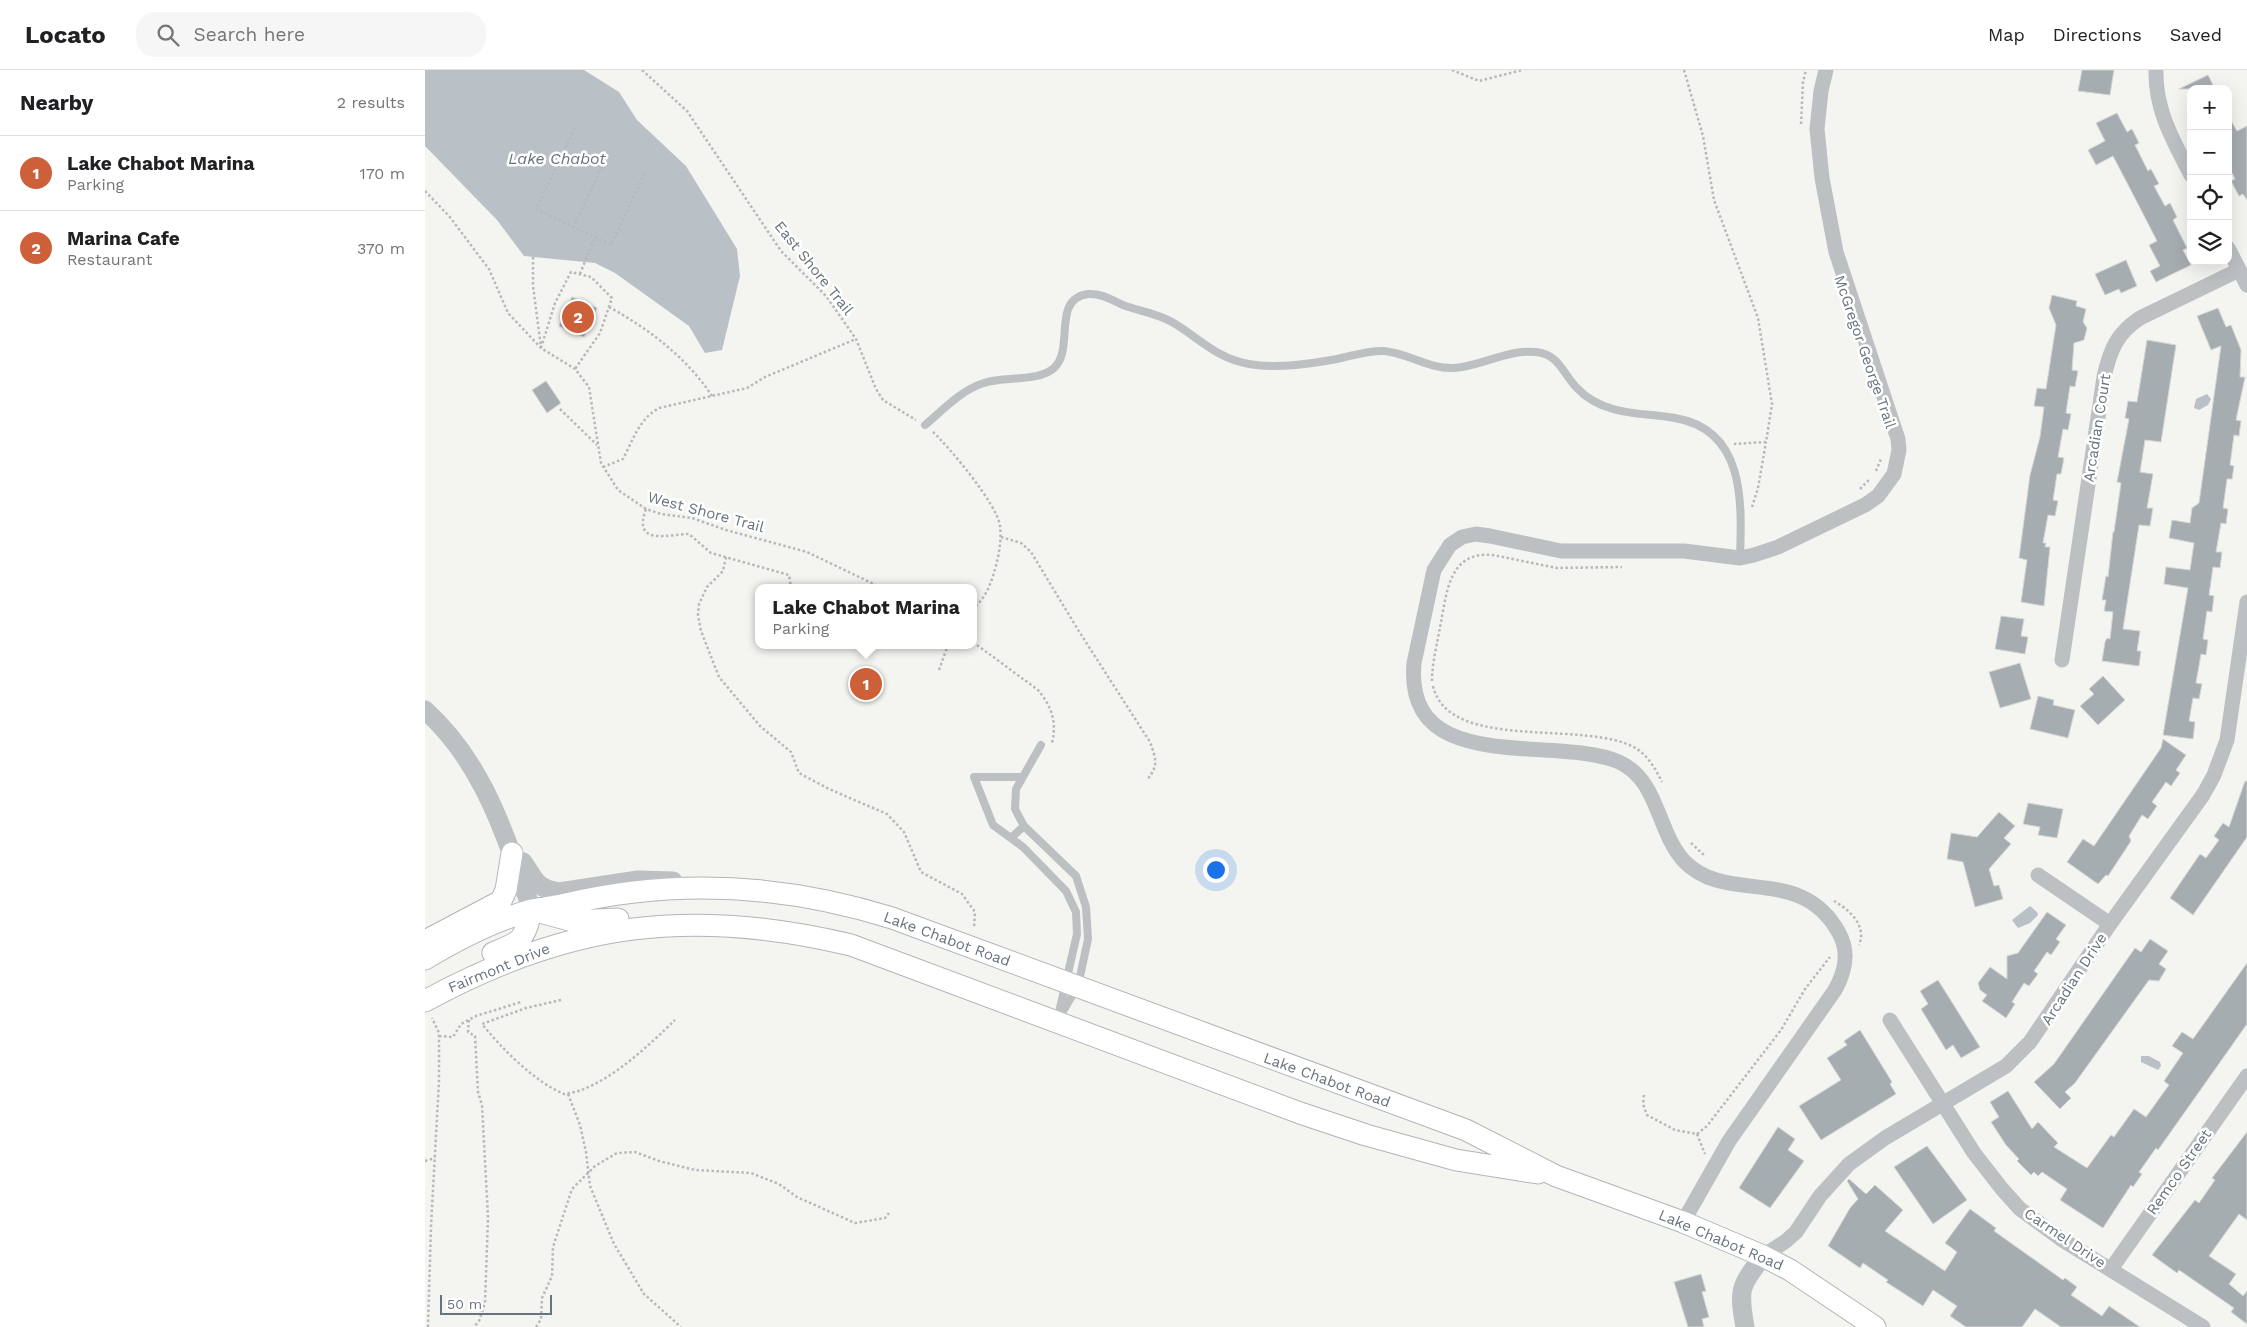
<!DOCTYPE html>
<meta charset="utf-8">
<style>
body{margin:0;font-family:"Work Sans",sans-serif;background:#f6f6f6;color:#202124}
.controls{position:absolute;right:15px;top:15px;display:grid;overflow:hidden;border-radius:10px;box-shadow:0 5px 20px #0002}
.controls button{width:45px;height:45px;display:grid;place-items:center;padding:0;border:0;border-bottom:1px solid #e0e0e0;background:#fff;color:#202124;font:25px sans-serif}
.scale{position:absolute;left:15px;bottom:12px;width:112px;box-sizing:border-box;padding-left:5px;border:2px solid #67747f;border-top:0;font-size:14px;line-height:18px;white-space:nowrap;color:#67747f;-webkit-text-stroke:4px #fff;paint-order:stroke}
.you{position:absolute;left:790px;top:799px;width:18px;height:18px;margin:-12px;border:4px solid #fff;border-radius:50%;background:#1a73e8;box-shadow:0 0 0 8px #1a73e833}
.badge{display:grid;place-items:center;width:32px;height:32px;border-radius:50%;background:#cd6038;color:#fff;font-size:16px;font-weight:700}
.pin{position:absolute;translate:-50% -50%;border:2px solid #fff;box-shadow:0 1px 5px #0006}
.popup{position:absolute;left:330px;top:514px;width:222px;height:65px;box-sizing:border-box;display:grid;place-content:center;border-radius:10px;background:#fff;filter:drop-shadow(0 1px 4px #0005);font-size:16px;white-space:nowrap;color:#757577}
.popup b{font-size:19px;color:#202124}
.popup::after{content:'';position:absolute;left:50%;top:100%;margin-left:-10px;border:10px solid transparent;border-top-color:#fff}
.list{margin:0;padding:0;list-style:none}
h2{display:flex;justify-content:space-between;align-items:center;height:65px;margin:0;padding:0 20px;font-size:21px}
h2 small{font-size:16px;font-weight:400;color:#757577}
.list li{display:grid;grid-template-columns:32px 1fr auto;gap:15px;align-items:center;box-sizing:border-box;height:75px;padding:0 20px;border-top:1px solid #e0e0e0}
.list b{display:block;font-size:19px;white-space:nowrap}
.list p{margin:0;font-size:16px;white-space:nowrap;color:#757577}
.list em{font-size:16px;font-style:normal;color:#757577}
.icon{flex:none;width:28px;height:28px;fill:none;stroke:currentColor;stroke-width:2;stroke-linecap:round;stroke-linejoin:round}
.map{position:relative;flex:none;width:1822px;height:1257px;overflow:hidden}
header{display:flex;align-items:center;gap:30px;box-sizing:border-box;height:70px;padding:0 25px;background:#fff;border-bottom:1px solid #e0e0e0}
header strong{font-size:24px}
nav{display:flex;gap:28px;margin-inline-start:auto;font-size:18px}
.search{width:350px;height:45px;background:#f6f6f6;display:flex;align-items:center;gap:12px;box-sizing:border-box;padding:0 18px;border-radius:20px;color:#757577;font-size:19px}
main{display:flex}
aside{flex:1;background:#fff}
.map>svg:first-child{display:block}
</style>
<header>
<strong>Locato</strong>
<div class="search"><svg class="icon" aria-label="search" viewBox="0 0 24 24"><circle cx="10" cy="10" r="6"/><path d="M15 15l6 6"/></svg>Search here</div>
<nav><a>Map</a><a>Directions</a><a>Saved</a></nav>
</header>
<main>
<aside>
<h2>Nearby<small>2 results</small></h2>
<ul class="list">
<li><span class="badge">1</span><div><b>Lake Chabot Marina</b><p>Parking</p></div><em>170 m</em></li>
<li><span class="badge">2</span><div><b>Marina Cafe</b><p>Restaurant</p></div><em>370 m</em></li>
</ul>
</aside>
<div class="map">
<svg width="1822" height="1257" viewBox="0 0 1822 1257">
<rect width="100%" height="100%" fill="#f4f4f1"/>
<!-- water -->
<path fill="#b9c1c7" d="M0 0H159L194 22 212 50 261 96 312 179 315 206 297 280 280 283 264 256 190 203 170 193 99 186 72 150 0 76Z
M1782 324 1786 329 1783 335 1774 340 1769 338 1771 329Z
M1605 836 1612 842 1613 845 1605 853 1593 858 1587 850Z
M1716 986H1724L1735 992 1736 996 1733 1000 1716 992Z"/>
<!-- building -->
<path fill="#a6adb1" stroke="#d6d6d4" d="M1657 0H1689L1685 25 1653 21Z
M1783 5 1790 19H1754Z
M1692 43 1702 62 1707 59 1714 73 1710 75 1723 101 1726 99 1734 114 1729 116 1740 136 1745 133 1752 147 1748 150 1762 178 1758 180 1766 195 1731 212 1725 201 1735 196 1724 175 1732 171 1712 132 1688 86 1671 95 1663 80 1680 71 1671 53Z
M1803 45 1812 61 1822 56V130L1818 124 1814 126 1806 111 1810 109 1803 95Z
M1701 190 1712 216 1696 223 1694 219 1680 225 1670 204Z
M1627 225 1652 231 1651 236 1661 239 1658 252 1662 258 1659 270 1649 273 1647 300 1653 301 1650 317 1645 316 1641 343 1646 344 1643 360 1638 359 1633 387 1639 388 1636 404H1632L1628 430 1633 431 1630 446 1623 445 1618 473H1621L1620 477H1625L1619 536 1596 532 1602 490 1594 488 1605 405 1615 367 1619 337 1609 336 1612 318 1621 319 1631 255 1624 238Z
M147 227 172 238 159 267 134 256Z
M1793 238 1801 257 1806 255 1816 280 1815 307H1820L1811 350 1816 351 1814 366 1809 365 1805 395 1809 396 1807 409H1802L1798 438 1803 439 1801 454 1796 453 1791 482H1797L1795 498 1788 497 1784 525 1789 526 1787 542 1782 541 1778 569 1783 570 1781 585 1776 584 1771 613 1777 614 1774 629 1768 628 1764 651 1770 652 1768 669 1738 665 1763 518 1739 514 1741 497 1765 500 1769 473 1744 468 1747 450 1765 453 1767 438 1774 433 1796 276 1786 280 1772 246Z
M1722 270 1751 275 1736 372 1720 370 1715 402 1728 404 1722 438H1728L1725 456 1714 455 1698 559 1715 561 1712 581H1716L1714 596 1677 591 1680 572 1682 568 1685 569 1688 542 1679 541 1681 530H1677L1681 506 1683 507 1688 462H1689L1696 413 1692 412 1704 349 1700 348 1703 331 1712 332Z
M121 311 136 333 122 343 107 320Z
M1576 546 1599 549 1596 566 1603 567 1600 584 1570 579Z
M1595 593 1606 629 1575 638 1564 602Z
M1678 606 1700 630 1673 655 1655 636 1669 624 1664 619Z
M1613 626 1629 630 1628 635 1650 640 1643 668 1605 659Z
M1738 669 1761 685 1751 700 1755 703 1746 716 1741 712 1727 732 1732 736 1723 749 1717 745 1704 766 1706 771 1683 806 1681 805 1673 814 1642 792 1658 769 1669 776 1736 678Z
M1820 711 1822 712V767L1768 845 1745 828 1775 784 1781 788 1794 770 1789 766 1798 753 1804 757Z
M1603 733 1638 739 1632 768 1613 765 1615 757 1598 754Z
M1574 742 1590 756 1579 768 1586 774 1564 799 1569 816 1574 815 1578 829 1550 837 1538 792 1522 789 1526 763 1552 767Z
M1622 842 1641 855 1631 869 1635 872 1626 885 1622 882 1609 901 1613 904 1604 916 1599 913 1587 932 1590 934 1581 948 1557 931 1562 925 1555 920 1553 913 1565 897 1582 909V886L1593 883Z
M1725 869 1743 881 1734 894 1741 899 1734 911 1724 910 1650 1013 1640 1022 1646 1028 1635 1039 1609 1012 1629 994 1710 878 1716 882Z
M1822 893V954L1733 1080 1731 1078 1714 1102 1717 1104 1708 1117 1706 1115 1678 1158 1635 1130 1642 1119 1617 1102 1613 1106 1609 1102 1606 1105 1592 1091 1594 1089 1581 1075 1566 1052 1574 1047 1565 1032 1583 1021 1607 1059 1613 1052 1633 1073 1629 1077 1662 1098 1686 1065 1689 1067 1709 1039 1721 1047 1744 1015 1739 1011 1758 983 1747 976 1757 962 1768 969Z
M1513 910 1555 977 1536 988 1528 975 1521 980 1496 939 1503 934 1495 921Z
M1435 960 1467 1012 1465 1014 1471 1024 1396 1070 1374 1036 1416 1010 1402 988 1422 975 1419 971Z
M1353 1057 1370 1069 1363 1080 1379 1091 1345 1138 1314 1118Z
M1822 1062V1150L1814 1144 1784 1186 1811 1204 1804 1214 1818 1226 1822 1221V1254L1806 1242 1809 1238 1754 1200 1752 1203 1727 1185 1770 1130 1774 1133 1790 1110 1787 1108Z
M1502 1076 1542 1130 1508 1154 1469 1097Z
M1424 1109 1441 1124 1450 1115 1478 1140 1460 1161 1520 1201 1532 1182 1520 1173 1545 1139 1571 1158 1569 1161 1638 1210 1640 1208 1652 1217 1646 1225 1677 1246 1684 1236 1715 1257H1636L1610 1239 1597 1257H1541L1525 1246 1532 1236 1508 1220 1498 1236 1461 1212 1463 1210 1438 1193 1435 1198 1403 1176 1425 1138 1433 1129 1422 1111Z
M1276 1204 1281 1221 1277 1222 1284 1247 1277 1249 1279 1257H1263L1249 1212Z"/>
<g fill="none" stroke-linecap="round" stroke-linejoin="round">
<defs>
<path id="secondary" d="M115 842 148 851 193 849
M0 871 76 831 81 820 87 783
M68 883C98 871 98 871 107 840
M0 889C33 869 70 850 107 840 118 838 130 837 141 834 251 808 359 814 467 848L1041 1060 1131 1106 1258 1152 1338 1186 1365 1200 1450 1257
M0 931C144 852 267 837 426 875L875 1043 941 1065 1031 1090 1113 1103"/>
</defs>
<!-- secondary casing -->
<use href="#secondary" stroke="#b1b5b9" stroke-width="23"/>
<!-- path -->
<path stroke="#b6b9bb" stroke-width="2.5" stroke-dasharray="2.5 2.5" stroke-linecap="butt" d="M217 0 262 41 356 181 401 226 431 269 451 319 458 330 491 350
M1027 0 1054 11 1097 0
M1259 0 1278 66 1289 130 1333 248 1347 334 1341 372 1309 374
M1376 54 1378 12 1381 0
M150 58 111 139 186 175 220 103
M0 121 24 146 64 199 83 243 116 278 150 299 164 317 176 393 193 420 221 439 236 444 267 448 301 460 382 482 457 518
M148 158 183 84
M108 187V216L116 277
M155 204 169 169
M184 237C224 259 262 288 287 326
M116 278 130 233 146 202 166 207 187 228 175 263 150 299
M135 339 172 375
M508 362C525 378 572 434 575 456 577 472 573 490 568 506 564 518 559 530 548 538
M178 397 198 389C208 370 214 349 234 338L322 318 340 307 431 269
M1451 401 1456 389
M1435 419 1445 409
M1327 437 1333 418 1341 372
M221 439C207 477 244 464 264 464L286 483 364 505 366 518
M576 467 596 473 606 482 655 563 725 672C731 689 734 695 722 710
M301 487 298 501 282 517 274 534 273 545 276 561 294 607 335 656 366 682 374 703 404 719 462 744 479 762 496 802 537 824 550 842 549 858
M548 572 613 620C627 637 632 652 627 673
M514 600 523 575
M1007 611C1007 593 1012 575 1015 557 1022 523 1023 481 1068 485L1132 498 1197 497
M1008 616C1024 684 1163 648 1212 679 1224 687 1231 700 1237 712
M1266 773 1280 786
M1409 831C1425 840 1442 856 1434 875
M136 930 101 938 57 954C77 979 110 1012 139 1024 178 1020 223 976 250 950
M44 950 43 962 50 966 53 1022 57 1035 63 1147 60 1233 54 1251 49 1257
M14 966 28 967 36 954 51 946 96 932
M143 1024 155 1055 161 1082 165 1116 189 1174 219 1224 256 1257
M1219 1025 1218 1034 1222 1045 1250 1060 1272 1064 1282 1056 1356 960 1380 919 1405 887
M1272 1064 1280 1084
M0 1091 10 1088
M3 1257 6 1156 14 1011V963L7 948
M111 1257 116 1249 117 1228 127 1206 128 1177 147 1119 170 1096 192 1083 210 1082 234 1091 270 1100 326 1103 354 1114 372 1127 430 1153 460 1148 464 1143"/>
<!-- service -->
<path stroke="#bcc0c3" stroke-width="8" d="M500 355C518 340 536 320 559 313 579 306 614 312 629 298 650 279 626 229 663 224 676 223 687 230 698 235 714 241 731 243 747 252 773 267 792 289 824 294 852 299 884 294 912 289 927 286 943 280 959 281 983 283 1003 299 1029 298 1057 296 1083 279 1111 282 1134 284 1138 304 1152 318 1162 329 1174 335 1188 339 1207 345 1229 344 1250 348 1320 360 1317 431 1315 488
M616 675 591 719 590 739 599 756 651 806 661 837 663 869 653 916 637 943
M596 707H549L568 755 598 777 641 821 651 842 652 864 632 951
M586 768 599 756"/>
<!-- minor -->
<path stroke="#bcc0c3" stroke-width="15" d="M1731 0C1730 40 1748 70 1766 105
M1803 178 1822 215
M1637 590 1679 307C1685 280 1692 263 1715 248L1814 200
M1613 805 1685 854
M1465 950 1549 1083 1577 1119 1595 1139 1636 1169 1778 1257
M1258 1152 1304 1071 1410 920C1420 902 1425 883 1414 863 1376 793 1302 836 1259 791 1232 762 1234 710 1194 692 1129 664 979 708 989 593L1009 500 1025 475 1037 467 1051 464 1065 466 1136 481H1259L1315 488 1329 485 1353 477 1440 435 1453 426 1469 404 1474 380 1473 369 1411 182 1397 108 1392 59 1396 21 1401 0
M1338 1186 1361 1171 1371 1162 1395 1126 1424 1094 1460 1068 1581 996 1605 972 1685 854 1778 725 1789 705 1802 670 1822 532
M1686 1199 1822 1006"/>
<!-- tertiary -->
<path stroke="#bcc0c3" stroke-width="19" d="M0 640C60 694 80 767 107 840
M98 792C111 810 110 818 134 822L213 810 248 811
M1320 1257C1313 1218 1315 1217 1338 1186"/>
<!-- secondary -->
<use href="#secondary" stroke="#fff" stroke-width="21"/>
</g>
<g text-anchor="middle" stroke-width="5" stroke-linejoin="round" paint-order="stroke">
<!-- street labels -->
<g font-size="15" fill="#67747f" stroke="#fff">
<text transform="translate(389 198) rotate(51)" y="5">East Shore Trail</text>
<text transform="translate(1440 282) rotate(71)" y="5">McGregor George Trail</text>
<text transform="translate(1672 358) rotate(-81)" y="5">Arcadian Court</text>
<text transform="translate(281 442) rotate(15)" y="5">West Shore Trail</text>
<text transform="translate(522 869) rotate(20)" y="5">Lake Chabot Road</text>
<text transform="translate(74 898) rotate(-22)" y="5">Fairmont Drive</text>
<text transform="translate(1649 909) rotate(-57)" y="5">Arcadian Drive</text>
<text transform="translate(902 1010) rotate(20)" y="5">Lake Chabot Road</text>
<text transform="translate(1754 1102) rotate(-55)" y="5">Remco Street</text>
<text transform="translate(1640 1168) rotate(34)" y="5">Carmel Drive</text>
<text transform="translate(1296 1170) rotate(23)" y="5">Lake Chabot Road</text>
</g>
<!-- water labels -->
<g font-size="16" font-style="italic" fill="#63747c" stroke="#fff">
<text x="132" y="94">Lake Chabot</text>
</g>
</g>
</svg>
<div class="controls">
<button>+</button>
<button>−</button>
<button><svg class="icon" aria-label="locate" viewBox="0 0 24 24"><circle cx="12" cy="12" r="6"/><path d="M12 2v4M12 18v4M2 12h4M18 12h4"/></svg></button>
<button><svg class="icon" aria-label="layers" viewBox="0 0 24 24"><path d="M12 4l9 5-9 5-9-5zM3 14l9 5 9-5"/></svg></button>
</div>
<div class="scale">50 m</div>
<div class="you"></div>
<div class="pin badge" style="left:441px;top:614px">1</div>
<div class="popup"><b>Lake Chabot Marina</b>Parking</div>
<div class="pin badge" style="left:153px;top:247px">2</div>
</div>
</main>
